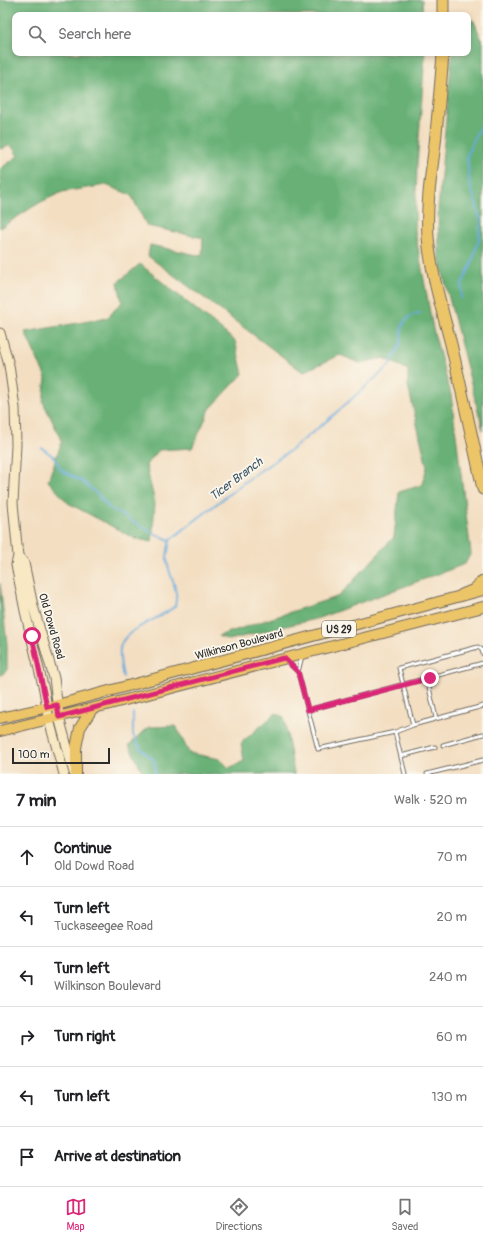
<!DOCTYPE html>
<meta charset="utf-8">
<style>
body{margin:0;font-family:Pangolin,sans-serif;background:#f6f6f6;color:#202124}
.scale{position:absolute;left:12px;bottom:10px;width:98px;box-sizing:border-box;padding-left:4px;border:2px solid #2b2b2b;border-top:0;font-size:11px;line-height:14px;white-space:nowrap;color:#2b2b2b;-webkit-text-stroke:3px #fbf7ec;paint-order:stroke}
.stop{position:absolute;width:12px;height:12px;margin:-9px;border:3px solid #db2777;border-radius:50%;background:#fff}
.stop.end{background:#db2777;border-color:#fff;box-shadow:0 1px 4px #0008}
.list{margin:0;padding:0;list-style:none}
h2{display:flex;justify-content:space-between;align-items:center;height:52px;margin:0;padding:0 16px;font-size:17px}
h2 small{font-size:13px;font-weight:400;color:#757577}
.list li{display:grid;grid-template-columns:26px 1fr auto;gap:12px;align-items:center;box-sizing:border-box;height:60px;padding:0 16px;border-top:1px solid #e0e0e0}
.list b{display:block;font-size:15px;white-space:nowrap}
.list p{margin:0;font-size:13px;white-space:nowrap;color:#757577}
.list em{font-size:13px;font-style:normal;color:#757577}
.icon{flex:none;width:22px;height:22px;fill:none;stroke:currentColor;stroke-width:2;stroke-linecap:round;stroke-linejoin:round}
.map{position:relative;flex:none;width:483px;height:774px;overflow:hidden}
.search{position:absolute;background:#fff;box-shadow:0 2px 6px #0003;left:12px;right:12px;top:12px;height:44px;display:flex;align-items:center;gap:10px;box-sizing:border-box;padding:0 14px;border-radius:8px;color:#757577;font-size:15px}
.sheet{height:412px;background:#fff}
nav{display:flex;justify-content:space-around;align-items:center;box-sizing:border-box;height:56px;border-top:1px solid #e0e0e0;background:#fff;font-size:11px;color:#757577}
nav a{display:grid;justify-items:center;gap:2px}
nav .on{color:#db2777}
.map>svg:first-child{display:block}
</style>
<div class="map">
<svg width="483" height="774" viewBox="0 0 483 774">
<rect width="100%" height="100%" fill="#fbf7ec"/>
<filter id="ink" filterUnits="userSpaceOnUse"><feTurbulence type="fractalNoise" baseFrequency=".025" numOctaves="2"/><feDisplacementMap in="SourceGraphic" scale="8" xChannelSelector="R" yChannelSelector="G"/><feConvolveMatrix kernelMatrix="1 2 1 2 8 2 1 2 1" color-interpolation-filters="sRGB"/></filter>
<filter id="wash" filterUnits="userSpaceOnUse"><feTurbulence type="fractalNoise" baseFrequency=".012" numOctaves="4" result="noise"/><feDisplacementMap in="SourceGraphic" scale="16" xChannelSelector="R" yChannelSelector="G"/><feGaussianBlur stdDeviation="0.9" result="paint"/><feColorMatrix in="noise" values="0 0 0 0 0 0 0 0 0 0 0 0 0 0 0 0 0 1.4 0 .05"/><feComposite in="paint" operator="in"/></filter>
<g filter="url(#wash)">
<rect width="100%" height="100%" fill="#f3dec1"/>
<!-- forest -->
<path fill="#67b076" stroke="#496e50" d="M0 0H422L423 15H15V53H425L417 166 415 231 433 329 451 395 471 553 465 564 319 618 229 640 218 636 339 596 394 537 399 492 422 485 427 467 408 386V370L384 358 359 363 340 355 303 372 148 256 150 245 202 256 203 238 147 226 131 195 106 185 62 192 39 203 0 228V169L18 156 11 145 0 149Z
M468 18 474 21 483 43V430L448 294 439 257 438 208 452 53H468Z
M140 264 235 341 243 374 210 409 192 448 159 450 146 465 155 503 152 542 134 538 68 503 48 481 62 441 43 402 46 378 25 332 107 318 122 302 118 282Z
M0 583 7 644V670L0 676Z
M276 713 284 717 294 773 295 774H142V771L129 745 149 727 176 726 189 753 220 759 229 768 244 761 241 743Z"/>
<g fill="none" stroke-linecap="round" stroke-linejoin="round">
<!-- stream -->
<path stroke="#67abdd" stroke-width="2" d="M461 299 462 284 471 265 479 239 480 220 474 196 470 187 467 155 480 126
M42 448 54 457 61 470 83 482 98 495 109 508 155 534 170 540
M123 677C121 668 119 658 120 649 121 629 162 619 175 606 180 587 168 576 167 559 167 553 169 546 170 540L251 477 291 450 329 419 389 366 400 345 402 328 405 320 414 314 420 313
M133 713V735L140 748 153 759 155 763V774"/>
</g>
</g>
<g filter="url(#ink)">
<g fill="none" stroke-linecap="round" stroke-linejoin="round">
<defs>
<path id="lane" d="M302 656 298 672 318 749 395 732 413 725 483 706
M287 661 298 672
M427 679 436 718
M308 710 483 663
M413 725 399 668 478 647 482 650 483 654
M395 732 405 774
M443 745 483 734
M401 756 435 747
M427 774 483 760"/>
<path id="secondary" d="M0 333 9 365 15 408 16 445 13 503 18 556 16 565 25 611 44 690 49 720 64 774
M18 556 24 563 33 606 54 678 59 717 74 773"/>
<path id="primary" d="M0 718 57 705 483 590
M0 731 106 705 483 607
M76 774V748L80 728 92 709"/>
<path id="highway" d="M443 0V15
M443 53C441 83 438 113 435 144 431 175 426 206 428 237 431 274 442 309 451 344 462 392 473 441 483 489
M462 595 474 590 483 581"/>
</defs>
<!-- lane casing -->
<use href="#lane" stroke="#716a60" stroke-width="5"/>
<!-- secondary casing -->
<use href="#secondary" stroke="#716a60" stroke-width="11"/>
<!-- primary casing -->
<use href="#primary" stroke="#716a60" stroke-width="12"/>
<!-- highway casing -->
<use href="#highway" stroke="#716a60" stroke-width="13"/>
<!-- lane -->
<use href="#lane" stroke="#fff" stroke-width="3"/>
<!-- secondary -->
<use href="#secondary" stroke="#f8e8c3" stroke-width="9"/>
<!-- primary -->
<use href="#primary" stroke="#edc569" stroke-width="10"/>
<!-- highway -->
<use href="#highway" stroke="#edc569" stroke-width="11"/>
</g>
</g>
<g fill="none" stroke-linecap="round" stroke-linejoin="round" filter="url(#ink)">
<!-- route -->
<path stroke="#db2777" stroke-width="5" d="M32 636 47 707 57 705 59 717 284 658 298 672 308 710 430 678"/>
</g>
<g text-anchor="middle" stroke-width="3.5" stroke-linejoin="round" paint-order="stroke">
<!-- shield labels -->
<rect fill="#fbf7ec" stroke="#696865" stroke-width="1" x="322" y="621" width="34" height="16" rx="3"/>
<g font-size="10" font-weight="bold" fill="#2b2b2b">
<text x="339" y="633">US 29</text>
</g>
<!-- street labels -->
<g font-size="11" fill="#2b2b2b" stroke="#fbf7ec">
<text transform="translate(52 626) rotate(74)" y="4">Old Dowd Road</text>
<text transform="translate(239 644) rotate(-15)" y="4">Wilkinson Boulevard</text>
</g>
<!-- water labels -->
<g font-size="12" font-style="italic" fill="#405869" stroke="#fbf7ec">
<text transform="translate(236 479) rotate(-37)" y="4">Ticer Branch</text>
</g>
</g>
</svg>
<div class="scale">100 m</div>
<div class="stop" style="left:32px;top:636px"></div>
<div class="stop end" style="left:430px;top:678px"></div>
<div class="search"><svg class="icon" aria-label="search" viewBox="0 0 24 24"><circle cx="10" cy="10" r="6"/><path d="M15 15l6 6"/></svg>Search here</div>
</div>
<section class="sheet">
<h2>7 min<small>Walk · 520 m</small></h2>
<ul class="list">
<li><svg class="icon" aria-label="ahead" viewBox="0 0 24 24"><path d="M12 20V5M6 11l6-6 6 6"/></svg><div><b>Continue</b><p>Old Dowd Road</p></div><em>70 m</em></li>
<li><svg class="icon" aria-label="left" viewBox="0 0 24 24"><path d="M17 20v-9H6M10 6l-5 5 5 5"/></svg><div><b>Turn left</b><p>Tuckaseegee Road</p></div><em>20 m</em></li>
<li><svg class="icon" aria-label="left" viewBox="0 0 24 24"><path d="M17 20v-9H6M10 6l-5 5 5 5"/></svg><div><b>Turn left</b><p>Wilkinson Boulevard</p></div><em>240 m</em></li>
<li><svg class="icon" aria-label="right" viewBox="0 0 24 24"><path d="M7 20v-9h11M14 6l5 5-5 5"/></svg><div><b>Turn right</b></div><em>60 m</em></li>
<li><svg class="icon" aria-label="left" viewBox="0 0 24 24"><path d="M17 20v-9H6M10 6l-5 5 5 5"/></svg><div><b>Turn left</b></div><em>130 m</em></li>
<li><svg class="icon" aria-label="arrive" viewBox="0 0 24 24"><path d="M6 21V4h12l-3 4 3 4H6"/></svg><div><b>Arrive at destination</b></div></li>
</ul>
</section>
<nav>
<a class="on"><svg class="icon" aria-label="map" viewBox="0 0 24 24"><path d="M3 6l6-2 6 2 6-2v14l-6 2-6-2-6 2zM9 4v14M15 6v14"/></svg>Map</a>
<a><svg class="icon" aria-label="directions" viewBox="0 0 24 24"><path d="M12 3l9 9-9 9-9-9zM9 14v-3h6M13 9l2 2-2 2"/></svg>Directions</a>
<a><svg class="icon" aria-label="saved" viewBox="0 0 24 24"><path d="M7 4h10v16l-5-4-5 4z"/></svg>Saved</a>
</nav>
